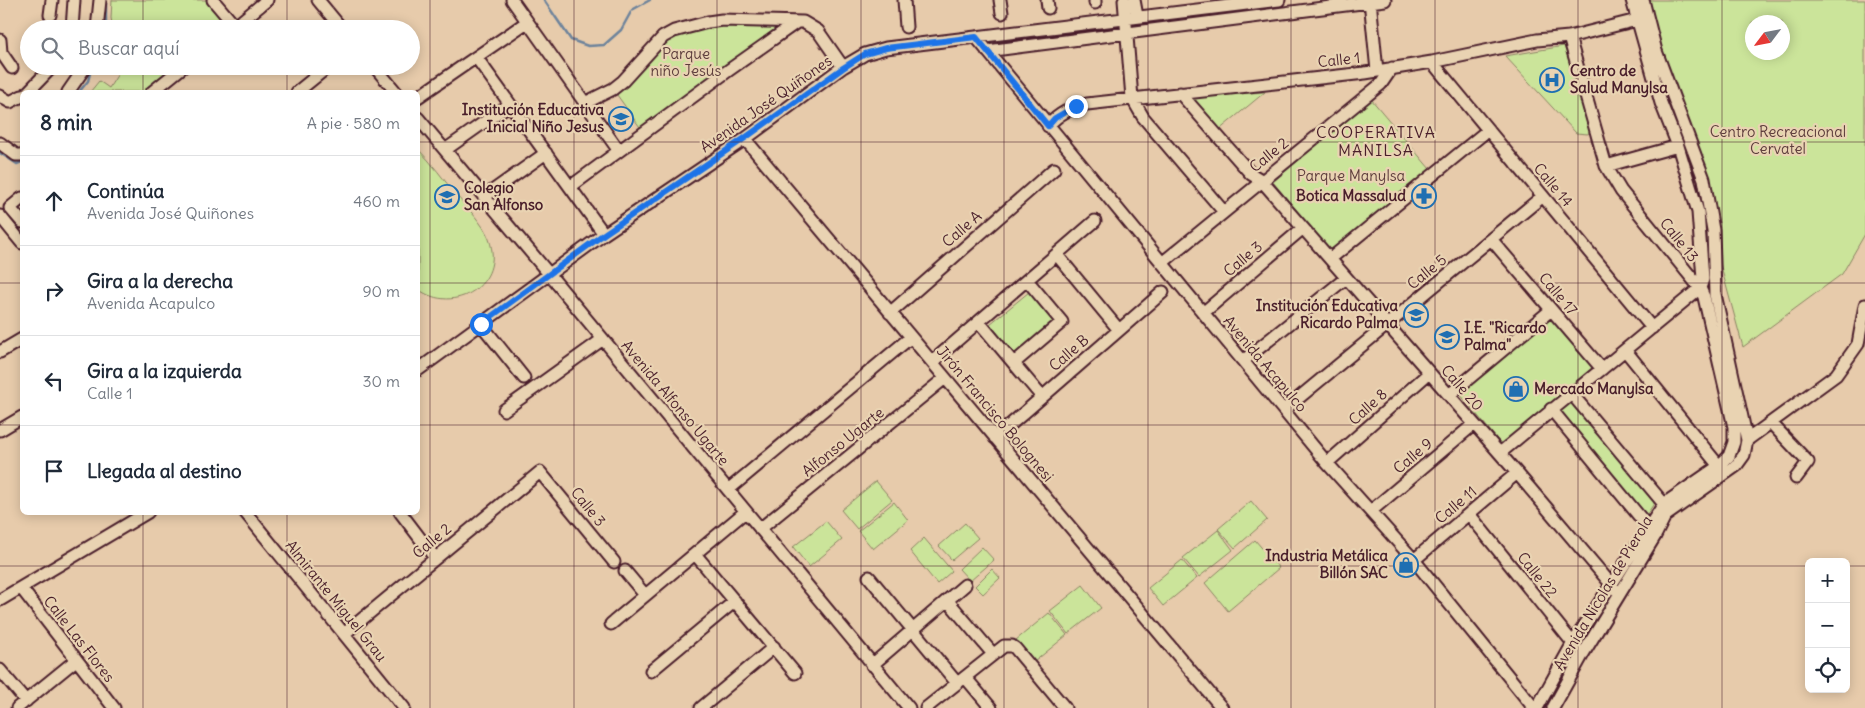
<!DOCTYPE html>
<html lang="es">
<meta charset="utf-8">
<style>
body{margin:0;font-family:Delius,sans-serif;background:#f2f2f3;color:#1f2937}
.controls{position:absolute;right:15px;bottom:15px;display:grid;overflow:hidden;border-radius:8px;box-shadow:0 2px 12px #0003}
.controls button{width:45px;height:45px;display:grid;place-items:center;padding:0;border:0;border-bottom:1px solid #e0e1e3;background:#fff;color:#1f2937;font:25px sans-serif}
.compass{position:absolute;left:1745px;top:15px;width:45px;height:45px;border-radius:50%;background:#fff;box-shadow:0 2px 12px #0003;rotate:238deg}
.stop{position:absolute;width:15px;height:15px;margin:-11px;border:4px solid #1a73e8;border-radius:50%;background:#fff}
.stop.end{background:#1a73e8;border-color:#fff;box-shadow:0 1px 5px #0008}
.list{margin:0;padding:0;list-style:none}
h2{display:flex;justify-content:space-between;align-items:center;height:65px;margin:0;padding:0 20px;font-size:21px}
h2 small{font-size:16px;font-weight:400;color:#747a83}
.list li{display:grid;grid-template-columns:32px 1fr auto;gap:15px;align-items:center;box-sizing:border-box;height:90px;padding:0 20px;border-top:1px solid #e0e1e3}
.list b{display:block;font-size:19px;white-space:nowrap}
.list p{margin:0;font-size:16px;white-space:nowrap;color:#747a83}
.list em{font-size:16px;font-style:normal;color:#747a83}
.icon{flex:none;width:28px;height:28px;fill:none;stroke:currentColor;stroke-width:2;stroke-linecap:round;stroke-linejoin:round}
.map{position:relative;flex:none;width:1865px;height:708px;overflow:hidden}
.search{position:absolute;background:#fff;box-shadow:0 2px 12px #0003;left:20px;top:20px;width:400px;height:55px;display:flex;align-items:center;gap:12px;box-sizing:border-box;padding:0 18px;border-radius:28px;color:#747a83;font-size:19px}
.panel{position:absolute;background:#fff;box-shadow:0 2px 12px #0003;left:20px;top:90px;width:400px;height:425px;border-radius:8px}
.map>svg:first-child{display:block}
</style>
<div class="map">
<svg width="1865" height="708" viewBox="0 0 1865 708">
<rect width="100%" height="100%" fill="#e7cbab"/>
<filter id="ink" filterUnits="userSpaceOnUse"><feTurbulence type="fractalNoise" baseFrequency=".02" numOctaves="2"/><feDisplacementMap in="SourceGraphic" scale="10" xChannelSelector="R" yChannelSelector="G"/><feConvolveMatrix kernelMatrix="1 2 1 2 8 2 1 2 1" color-interpolation-filters="sRGB"/></filter>
<g filter="url(#ink)">
<!-- green -->
<path fill="#cbe49a" stroke="#8a8262" fill-rule="evenodd" d="M112 0H207L228 25 223 29H113L111 18Z
M1648 0H1865V234L1842 274 1743 347ZM1752 22H1782V52H1752Z
M731 23 775 26 777 28V34L642 130 617 95 646 66 661 45 672 35Z
M1564 46 1592 128 1588 134 1576 133 1505 56Z
M123 66H177L145 92H90L99 81 109 88Z
M1265 92 1218 131 1187 97Z
M1371 99 1430 169 1331 252 1273 182Z
M418 149C432 163 444 180 457 196 468 209 483 223 489 239 506 284 454 316 418 289Z
M1029 292 1054 323 1016 355 990 324Z
M1552 317 1593 367 1501 444 1460 394Z
M1573 398 1657 499 1647 514H1644L1559 412 1560 409Z
M876 481 892 500 857 529 841 510Z
M1251 501 1267 520 1235 548 1218 529Z
M894 502 908 520 873 549 858 531Z
M826 521 842 540 809 567 793 547Z
M965 523 978 538 952 560 939 546Z
M1218 530 1233 550 1199 577 1183 558Z
M924 538 952 571 937 584 910 551Z
M1255 540 1279 568 1228 611 1205 583Z
M982 547 994 560 970 581 959 569Z
M1182 560 1197 578 1163 606 1148 588Z
M992 569 1000 578 983 594 975 586Z
M1083 585 1101 608 1068 634 1050 611Z
M1049 613 1067 635 1034 662 1016 640Z"/>
<g fill="none" stroke-linecap="round" stroke-linejoin="round">
<!-- stream -->
<path stroke="#6d839b" stroke-width="2.5" d="M544 0 571 40 588 46 604 45 621 30 632 10 650 0
M104 29 106 24V0
M79 92 88 81 92 66
M0 153 17 164 22 162"/>
<defs>
<path id="minor" d="M213 0 235 26
M318 0 342 29
M512 0 619 151
M904 0 906 27
M1000 0 1002 13
M1047 0 1048 8
M1095 0V3
M1124 0 1132 98 1143 117 1224 212
M1134 0 1137 16
M1370 0 1377 71
M50 15 52 0
M72 29 74 0
M97 29 100 0
M232 29 267 0
M976 37 1327 463 1414 560 1534 708
M0 40 1 52 12 68
M987 51 1385 0
M476 57 604 234
M1432 62 1652 328
M374 66 396 92
M28 92 53 66
M68 92 86 66
M152 92 184 66
M297 92 329 66
M1180 93 1251 174 1261 180 1517 473 1616 590
M0 96 10 102 22 96
M418 97 527 22
M585 103 613 89 623 81 663 37 674 31 708 22 722 20 803 22 818 31 843 67
M418 118 549 274 909 708
M1048 126C1059 113 1071 108 1087 104L1365 73 1432 62 1537 40 1569 37 1637 20
M745 139 1222 708
M0 143 16 155H22
M445 150 510 104
M1606 166 1678 146
M570 187 729 70 797 22
M484 197 546 153
M22 198 10 208 22 222
M0 216 22 243
M1491 239 1602 369
M1057 255 1119 330
M1330 259 1488 130
M1162 263 1381 84 1392 68
M890 313 1054 169
M1203 313 1303 228
M979 322 1042 397
M481 324 524 378
M1625 350 1723 471
M0 352 22 339
M1243 361 1346 278
M932 362 1095 221
M1014 363 1062 322 1027 280
M418 370 604 234 745 139 843 67 865 54 886 48 1279 0
M1571 393 1669 510
M1449 395 1551 310
M1551 409 1653 533
M504 410 603 339
M1284 410 1543 196
M1771 423 1808 462 1796 478
M0 430 22 417
M995 438 1163 292
M1747 440 1836 375 1858 344 1865 305
M1500 453 1700 288 1703 279 1698 212 1678 146 1661 103 1632 0
M1327 463 1429 373
M728 490 911 337
M1371 511 1474 424
M245 512 404 708
M400 512 435 558
M1469 514 1576 647
M760 529 945 378
M695 554 795 673
M1414 560 1517 473
M625 571 645 595
M869 577 957 683
M21 588 114 708
M0 600 148 512
M948 601 993 654
M611 624 745 512
M344 634 540 472 614 562
M872 665 965 585
M0 670 26 701
M651 671 735 601
M965 677 991 708
M17 708 76 660
M701 708 774 647
M926 708 1004 646H1012L1015 648 1065 708
M1537 708 1573 643 1664 504 1719 466 1729 456 1734 442V427L1704 297 1700 288 1621 191 1606 166 1569 37
M1553 708 1583 654 1655 536 1665 516 1736 466 1744 455 1747 440 1715 294 1713 230 1704 179 1656 51 1643 0"/>
</defs>
<!-- minor casing -->
<use href="#minor" stroke="#4a1f2b" stroke-width="15"/>
<!-- minor -->
<use href="#minor" stroke="#e9d3b2" stroke-width="11"/>
</g>
</g>
<g fill="none" stroke-linecap="round" stroke-linejoin="round" filter="url(#ink)">
<!-- route -->
<path stroke="#1a73e8" stroke-width="6" d="M481 324 604 234 745 138 843 68 865 54 886 48 976 37 1048 126 1055 118 1076 106"/>
</g>
<!-- grid -->
<path fill="none" stroke="#4a1f2b" stroke-width="1" stroke-opacity="0.55" d="M143 0V29M287 0V29M430 0V708M574 0V708M717 0V708M861 0V708M1004 0V708M1148 0V708M1291 0V708M1435 0V708M1578 0V708M1722 0V708M143 66V92M287 66V92M0 142H22M418 142H1865M0 283H22M418 283H1865M0 425H22M418 425H1865M143 512V708M287 512V708M0 566H1809M1846 566H1865"/>
<!-- icons -->
<defs>
<symbol id="hospital-ring" viewBox="-11 -11 22 22"><circle r="9.5" fill="#e9d3b2" stroke="#1f6fb2" stroke-width="1.5"/><path d="M-5-5h3v3.5h4V-5h3V5h-3V1.5h-4V5h-3Z" fill="#1f6fb2"/></symbol>
<symbol id="school-ring" viewBox="-11 -11 22 22"><circle r="9.5" fill="#e9d3b2" stroke="#1f6fb2" stroke-width="1.5"/><path d="M0-5L7-2L0 1L-7-2ZM-4 1L0 2.5L4 1V4Q0 6-4 4Z" fill="#1f6fb2"/></symbol>
<symbol id="pharmacy-ring" viewBox="-11 -11 22 22"><circle r="9.5" fill="#e9d3b2" stroke="#1f6fb2" stroke-width="1.5"/><path d="M-2-6h4v4h4v4h-4v4h-4v-4h-4v-4h4Z" fill="#1f6fb2"/></symbol>
<symbol id="shop-ring" viewBox="-11 -11 22 22"><circle r="9.5" fill="#e9d3b2" stroke="#1f6fb2" stroke-width="1.5"/><path d="M-5-2.5h2.3a2.7 3.5 0 0 1 5.4 0H5L5.5 6h-11ZM-1.5-2.5h3a1.5 2.3 0 0 0-3 0Z" fill="#1f6fb2"/></symbol>
</defs>
<g fill-rule="evenodd">
<use href="#hospital-ring" x="1538" y="66" width="28" height="28"/>
<use href="#school-ring" x="607" y="105" width="28" height="28"/>
<use href="#pharmacy-ring" x="1410" y="182" width="28" height="28"/>
<use href="#school-ring" x="433" y="183" width="28" height="28"/>
<use href="#school-ring" x="1402" y="301" width="28" height="28"/>
<use href="#school-ring" x="1433" y="323" width="28" height="28"/>
<use href="#shop-ring" x="1502" y="375" width="28" height="28"/>
<use href="#shop-ring" x="1392" y="551" width="28" height="28"/>
</g>
<g text-anchor="middle" stroke-width="4.5" stroke-linejoin="round" paint-order="stroke">
<!-- park labels -->
<g font-size="15" fill="#5d3d3c" stroke="#e9d3b2">
<text x="686" y="59">Parque<tspan x="686" dy="17">niño Jesús</tspan></text>
<text x="1778" y="137">Centro Recreacional<tspan x="1778" dy="17">Cervatel</tspan></text>
<text x="1351" y="181">Parque Manylsa</text>
</g>
<!-- street labels -->
<g font-size="15" fill="#4a1f2b" stroke="#e9d3b2">
<text transform="translate(1339 60) rotate(-6)" y="5">Calle 1</text>
<text transform="translate(766 104) rotate(-35)" y="5">Avenida José Quiñones</text>
<text transform="translate(1269 155) rotate(-39)" y="5">Calle 2</text>
<text transform="translate(1553 185) rotate(50)" y="5">Calle 14</text>
<text transform="translate(962 229) rotate(-41)" y="5">Calle A</text>
<text transform="translate(1679 240) rotate(51)" y="5">Calle 13</text>
<text transform="translate(1243 259) rotate(-40)" y="5">Calle 3</text>
<text transform="translate(1427 272) rotate(-39)" y="5">Calle 5</text>
<text transform="translate(1558 294) rotate(50)" y="5">Calle 17</text>
<text transform="translate(1069 353) rotate(-41)" y="5">Calle B</text>
<text transform="translate(1265 364) rotate(50)" y="5">Avenida Acapulco</text>
<text transform="translate(1462 388) rotate(49)" y="5">Calle 20</text>
<text transform="translate(675 403) rotate(50)" y="5">Avenida Alfonso Ugarte</text>
<text transform="translate(1368 407) rotate(-42)" y="5">Calle 8</text>
<text transform="translate(995 414) rotate(50)" y="5">Jirón Francisco Bolognesi</text>
<text transform="translate(843 442) rotate(-39)" y="5">Alfonso Ugarte</text>
<text transform="translate(1413 456) rotate(-40)" y="5">Calle 9</text>
<text transform="translate(1456 505) rotate(-40)" y="5">Calle 11</text>
<text transform="translate(588 507) rotate(51)" y="5">Calle 3</text>
<text transform="translate(432 541) rotate(-40)" y="5">Calle 2</text>
<text transform="translate(1537 575) rotate(51)" y="5">Calle 22</text>
<text transform="translate(1603 593) rotate(-59)" y="5">Avenida Nicolas de Pierola</text>
<text transform="translate(336 601) rotate(51)" y="5">Almirante Miguel Grau</text>
<text transform="translate(79 639) rotate(52)" y="5">Calle Las Flores</text>
</g>
<!-- poi labels -->
<g font-size="15" font-weight="bold" fill="#4a1f2b" stroke="#e9d3b2" text-anchor="start">
<text x="1570" y="76">Centro de<tspan x="1570" dy="17">Salud Manylsa</tspan></text>
<text x="604" y="115" text-anchor="end">Institución Educativa<tspan x="604" dy="17">Inicial Niño Jesus</tspan></text>
<text x="464" y="193">Colegio<tspan x="464" dy="17">San Alfonso</tspan></text>
<text x="1406" y="201" text-anchor="end">Botica Massalud</text>
<text x="1398" y="311" text-anchor="end">Institución Educativa<tspan x="1398" dy="17">Ricardo Palma</tspan></text>
<text x="1464" y="333">I.E. "Ricardo<tspan x="1464" dy="17">Palma"</tspan></text>
<text x="1534" y="394">Mercado Manylsa</text>
<text x="1388" y="561" text-anchor="end">Industria Metálica<tspan x="1388" dy="17">Billón SAC</tspan></text>
</g>
<!-- neighbourhood labels -->
<g font-size="16" letter-spacing="1" fill="#4a1f2b" stroke="#e9d3b2">
<text x="1376" y="138">COOPERATIVA<tspan x="1376" dy="18">MANILSA</tspan></text>
</g>
</g>
</svg>
<div class="controls">
<button>+</button>
<button>−</button>
<button><svg class="icon" aria-label="locate" viewBox="0 0 24 24"><circle cx="12" cy="12" r="6"/><path d="M12 2v4M12 18v4M2 12h4M18 12h4"/></svg></button>
</div>
<svg class="compass" viewBox="-18 -18 36 36"><path d="M0-13l5 13h-10z" fill="#e53935"/><path d="M0 13l5-13h-10z" fill="#747a83"/></svg>
<div class="stop" style="left:481px;top:324px"></div>
<div class="stop end" style="left:1076px;top:106px"></div>
<div class="search"><svg class="icon" aria-label="search" viewBox="0 0 24 24"><circle cx="10" cy="10" r="6"/><path d="M15 15l6 6"/></svg>Buscar aquí</div>
<section class="panel">
<h2>8 min<small>A pie · 580 m</small></h2>
<ul class="list">
<li><svg class="icon" aria-label="ahead" viewBox="0 0 24 24"><path d="M12 20V5M6 11l6-6 6 6"/></svg><div><b>Continúa</b><p>Avenida José Quiñones</p></div><em>460 m</em></li>
<li><svg class="icon" aria-label="right" viewBox="0 0 24 24"><path d="M7 20v-9h11M14 6l5 5-5 5"/></svg><div><b>Gira a la derecha</b><p>Avenida Acapulco</p></div><em>90 m</em></li>
<li><svg class="icon" aria-label="left" viewBox="0 0 24 24"><path d="M17 20v-9H6M10 6l-5 5 5 5"/></svg><div><b>Gira a la izquierda</b><p>Calle 1</p></div><em>30 m</em></li>
<li><svg class="icon" aria-label="arrive" viewBox="0 0 24 24"><path d="M6 21V4h12l-3 4 3 4H6"/></svg><div><b>Llegada al destino</b></div></li>
</ul>
</section>
</div>
